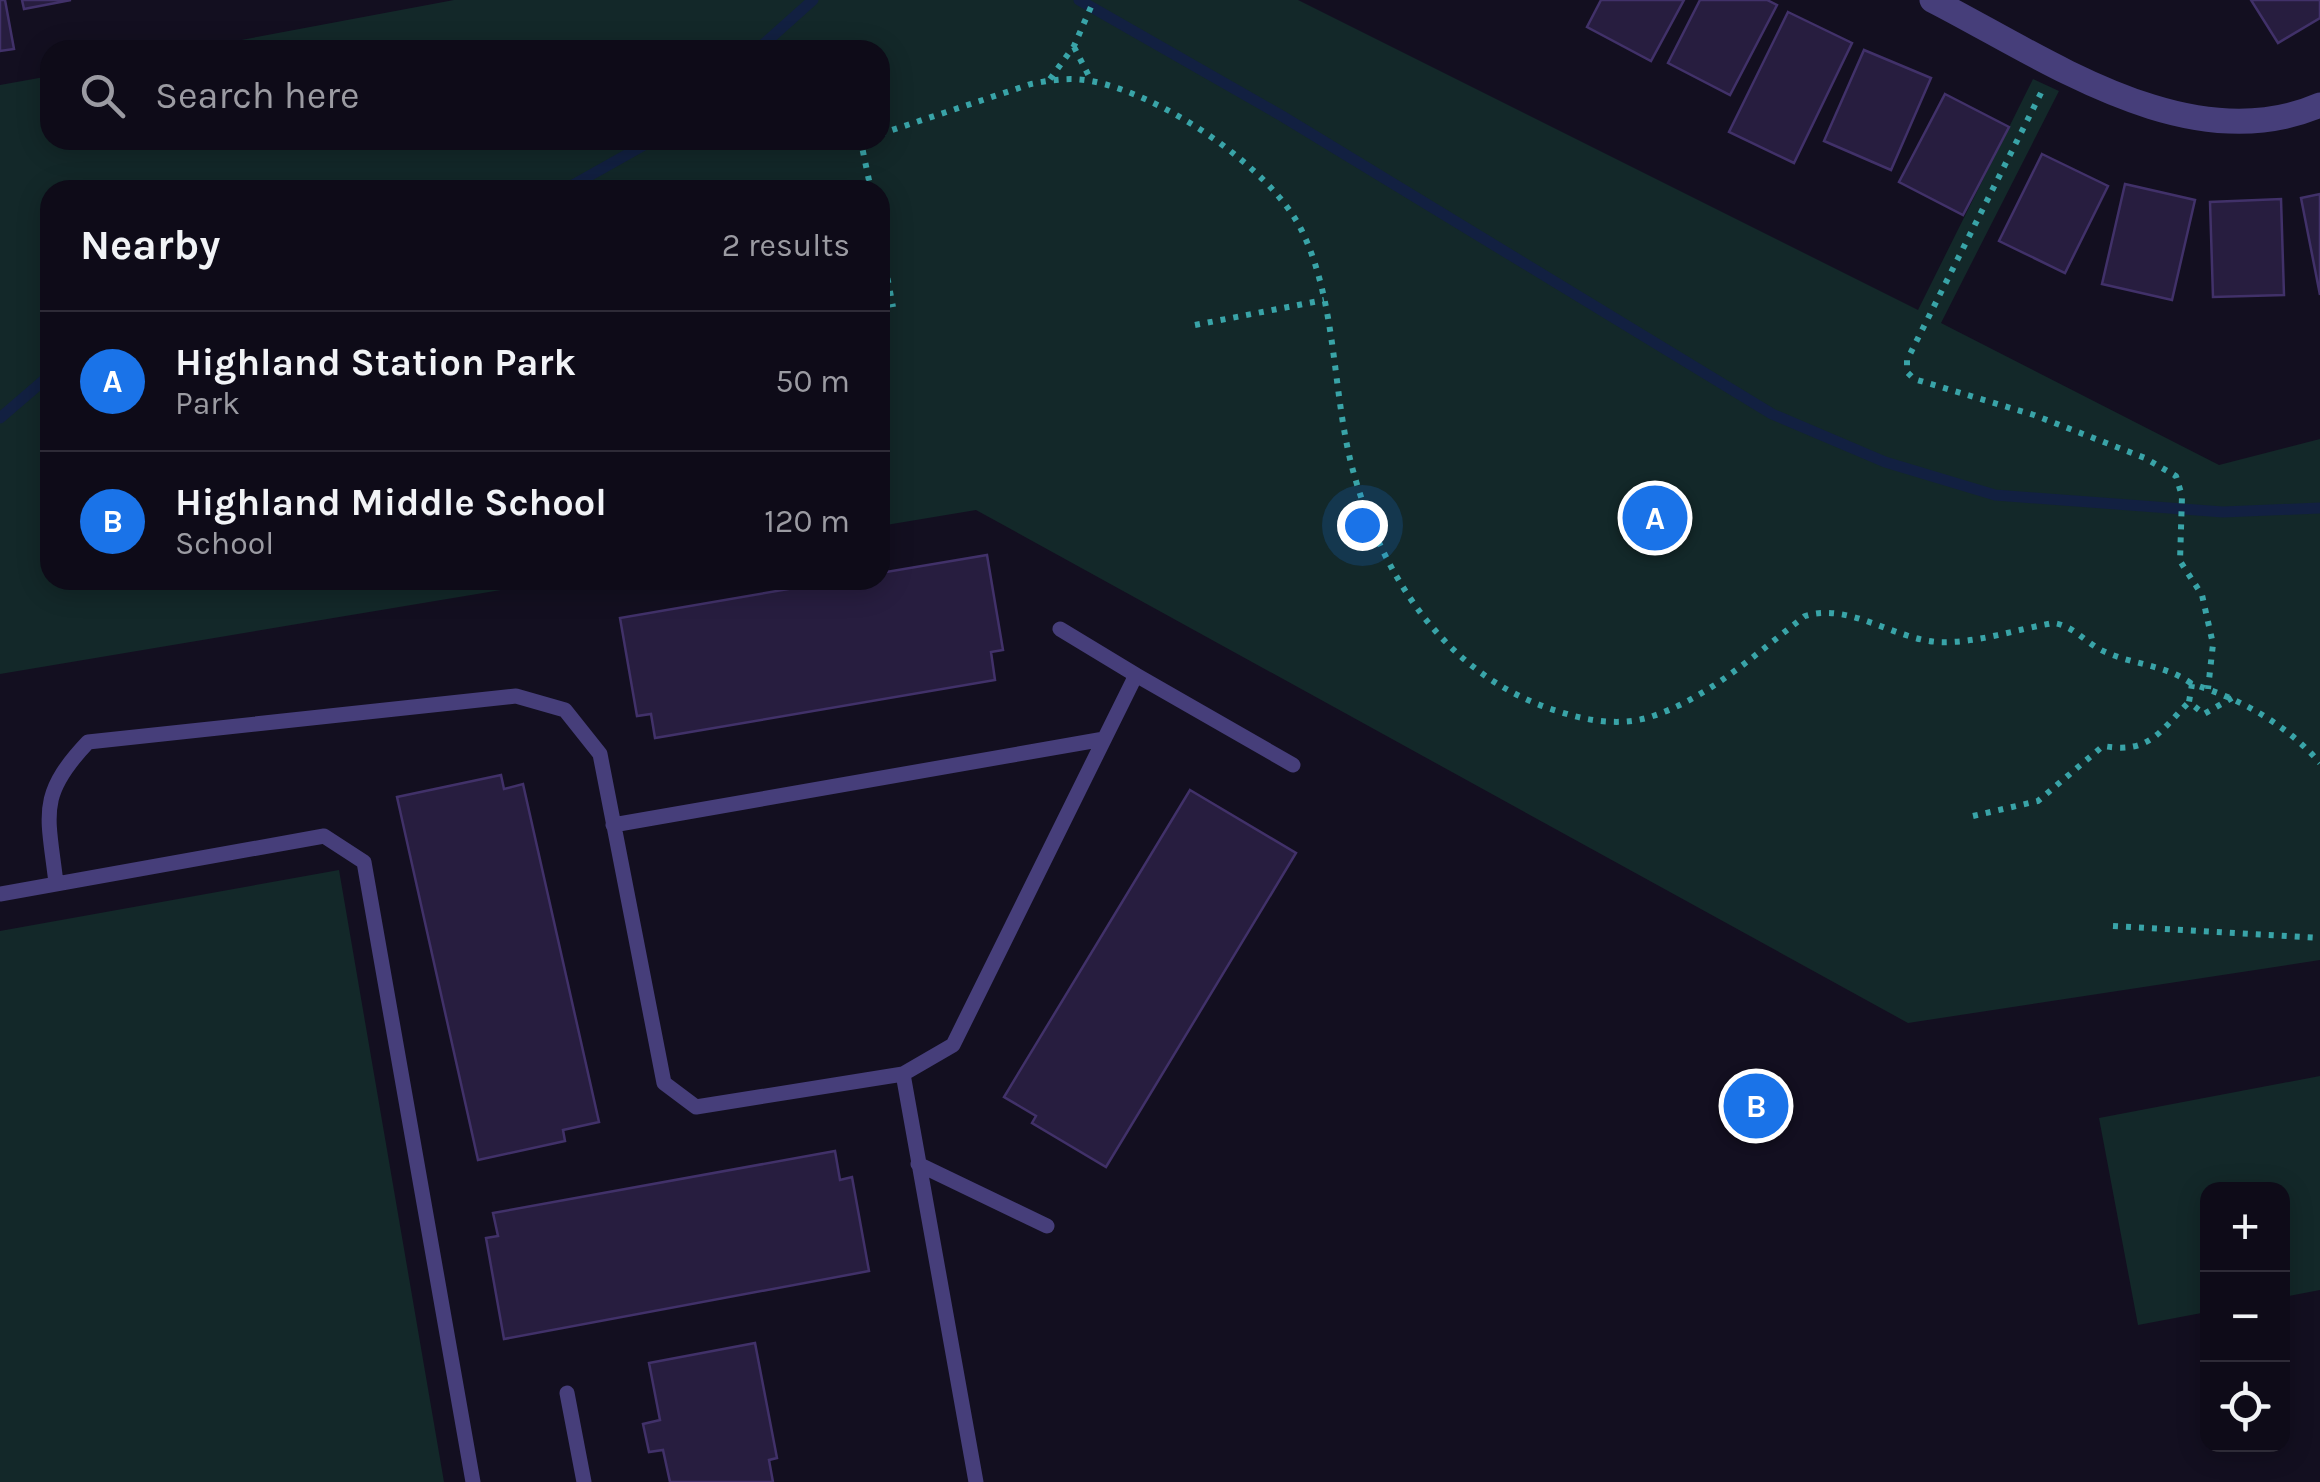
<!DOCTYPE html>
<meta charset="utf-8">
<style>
body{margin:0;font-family:Karla,sans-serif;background:#171421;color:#f1f3f6}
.controls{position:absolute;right:30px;bottom:30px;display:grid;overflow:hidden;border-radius:20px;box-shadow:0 5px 25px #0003}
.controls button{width:90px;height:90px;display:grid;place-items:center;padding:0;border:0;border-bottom:2px solid #2e2b37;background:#0e0b18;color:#f1f3f6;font:50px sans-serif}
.you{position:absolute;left:1362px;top:525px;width:35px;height:35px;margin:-25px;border:8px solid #fff;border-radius:50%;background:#1a73e8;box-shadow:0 0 0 15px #1a73e833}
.badge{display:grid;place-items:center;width:65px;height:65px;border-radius:50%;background:#1a73e8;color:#fff;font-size:32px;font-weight:700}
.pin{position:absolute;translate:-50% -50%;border:5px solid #fff;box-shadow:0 2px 10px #0006}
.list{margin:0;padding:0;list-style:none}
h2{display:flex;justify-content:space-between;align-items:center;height:130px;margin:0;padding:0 40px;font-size:42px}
h2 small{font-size:32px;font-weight:400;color:#9b9ba2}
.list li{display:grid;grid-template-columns:65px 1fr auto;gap:30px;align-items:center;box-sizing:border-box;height:140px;padding:0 40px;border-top:2px solid #2e2b37}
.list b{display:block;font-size:38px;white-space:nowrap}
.list p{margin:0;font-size:32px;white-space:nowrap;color:#9b9ba2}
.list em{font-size:32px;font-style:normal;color:#9b9ba2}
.icon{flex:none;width:55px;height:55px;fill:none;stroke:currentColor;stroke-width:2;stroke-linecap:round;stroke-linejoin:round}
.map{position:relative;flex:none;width:2320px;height:1482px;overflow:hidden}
.search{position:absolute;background:#0e0b18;box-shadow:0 5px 25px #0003;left:40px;top:40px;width:850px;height:110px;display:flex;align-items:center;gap:25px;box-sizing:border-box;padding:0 35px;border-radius:30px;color:#9b9ba2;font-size:38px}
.panel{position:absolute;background:#0e0b18;box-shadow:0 5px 25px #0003;left:40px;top:180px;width:850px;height:410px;border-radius:30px}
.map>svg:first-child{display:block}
</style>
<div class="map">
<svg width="2320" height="1482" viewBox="0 0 2320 1482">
<rect width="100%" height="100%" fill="#130f20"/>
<!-- green -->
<path fill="#132829" d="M454 0H1298L1918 310 2033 79 2059 91 1941 323 2219 465 2320 439V960L1908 1023 976 510 880 526V190H50V580H560L0 674V85L50 76V140H880V50H188Z
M339 870 444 1482H0V931Z
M2320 1076V1290L2283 1297 2282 1190H2208L2207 1312 2138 1325 2099 1118Z"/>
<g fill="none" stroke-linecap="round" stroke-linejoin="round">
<!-- stream -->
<path stroke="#122041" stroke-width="11" d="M1079 0 1282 116 1772 414 1885 462 1995 495 2223 512 2320 508
M757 50 813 0
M564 190 653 140
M0 418 50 375"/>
</g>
<!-- building -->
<path fill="#271d3f" stroke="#413169" stroke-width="2.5" d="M0 0H5L14 49 0 51Z
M22 0H71L24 9Z
M1601 0H1684L1651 61 1587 27Z
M1700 0H1767L1777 5 1730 95 1668 63Z
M2251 0H2320V18L2278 43Z
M1788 12 1852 43 1794 163 1729 132Z
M1864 50 1931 78 1891 170 1824 141Z
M1945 94 2009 127 1963 215 1899 182Z
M2042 154 2108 186 2065 273 1999 241Z
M2125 184 2195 200 2172 300 2102 284Z
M2320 194V295L2301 198Z
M2281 199 2284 295 2213 297 2210 202Z
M987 555 1003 650 991 652 995 680 655 738 651 714 637 716 620 618 841 580H880V573Z
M501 775 504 789 523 784 599 1122 563 1130 565 1141 478 1160 397 797Z
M1190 790 1296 853 1106 1167 1032 1123 1036 1116 1004 1097Z
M835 1151 840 1180 852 1177 869 1271 504 1339 486 1238 498 1236 493 1213Z
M755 1343 777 1458 769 1460 773 1482H670L663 1450 649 1452 643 1424 660 1420 649 1363Z"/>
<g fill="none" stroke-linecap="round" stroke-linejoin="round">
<!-- path -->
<path stroke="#39a4a8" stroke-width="6" stroke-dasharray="5 8" stroke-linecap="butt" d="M1074 47 1091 80
M1050 79 1074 46 1094 0
M2041 93 1907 360V372L1914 379 2034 415 2145 458 2176 476 2182 496 2180 561 2202 595 2213 644 2208 689
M880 134 1031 84C1051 80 1070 77 1091 81 1161 94 1271 167 1302 231 1337 304 1332 390 1352 467 1381 575 1445 676 1557 711 1588 721 1621 727 1653 716 1710 697 1758 652 1805 616 1849 602 1893 639 1938 642 1974 644 2018 629 2053 623 2072 625 2084 641 2101 650 2131 665 2165 664 2192 684
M865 140 861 142 871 190
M880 240 893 307
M1195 325 1324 300
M2232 698 2204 714 2189 702 2192 684C2241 699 2286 724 2320 763
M1973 816 2038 801 2103 746C2150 754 2159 732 2189 702
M2113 926 2320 938"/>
<!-- service -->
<path stroke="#463e7a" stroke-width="15" d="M1060 629 1136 675
M613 825 1104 739
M56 883C48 814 37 796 88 742L516 696 565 710 600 754 664 1083 696 1107 903 1074 976 1482
M0 894 324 836 364 862 473 1482
M903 1074 953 1045 1136 675 1293 765
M918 1164 1047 1226
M567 1393 584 1482"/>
<!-- minor -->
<path stroke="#463e7a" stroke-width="25" d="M1932 0C2044 57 2189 162 2320 105"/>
</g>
</svg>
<div class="controls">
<button>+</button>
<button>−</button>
<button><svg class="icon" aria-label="locate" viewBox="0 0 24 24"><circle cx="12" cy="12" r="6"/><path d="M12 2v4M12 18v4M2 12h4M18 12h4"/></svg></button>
</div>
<div class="you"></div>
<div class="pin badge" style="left:1655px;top:518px">A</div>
<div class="pin badge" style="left:1756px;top:1106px">B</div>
<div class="search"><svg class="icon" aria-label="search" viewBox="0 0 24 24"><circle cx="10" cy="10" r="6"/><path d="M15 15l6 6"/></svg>Search here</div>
<section class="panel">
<h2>Nearby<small>2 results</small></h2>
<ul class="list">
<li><span class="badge">A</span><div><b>Highland Station Park</b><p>Park</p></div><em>50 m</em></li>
<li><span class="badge">B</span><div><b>Highland Middle School</b><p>School</p></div><em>120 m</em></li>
</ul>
</section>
</div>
